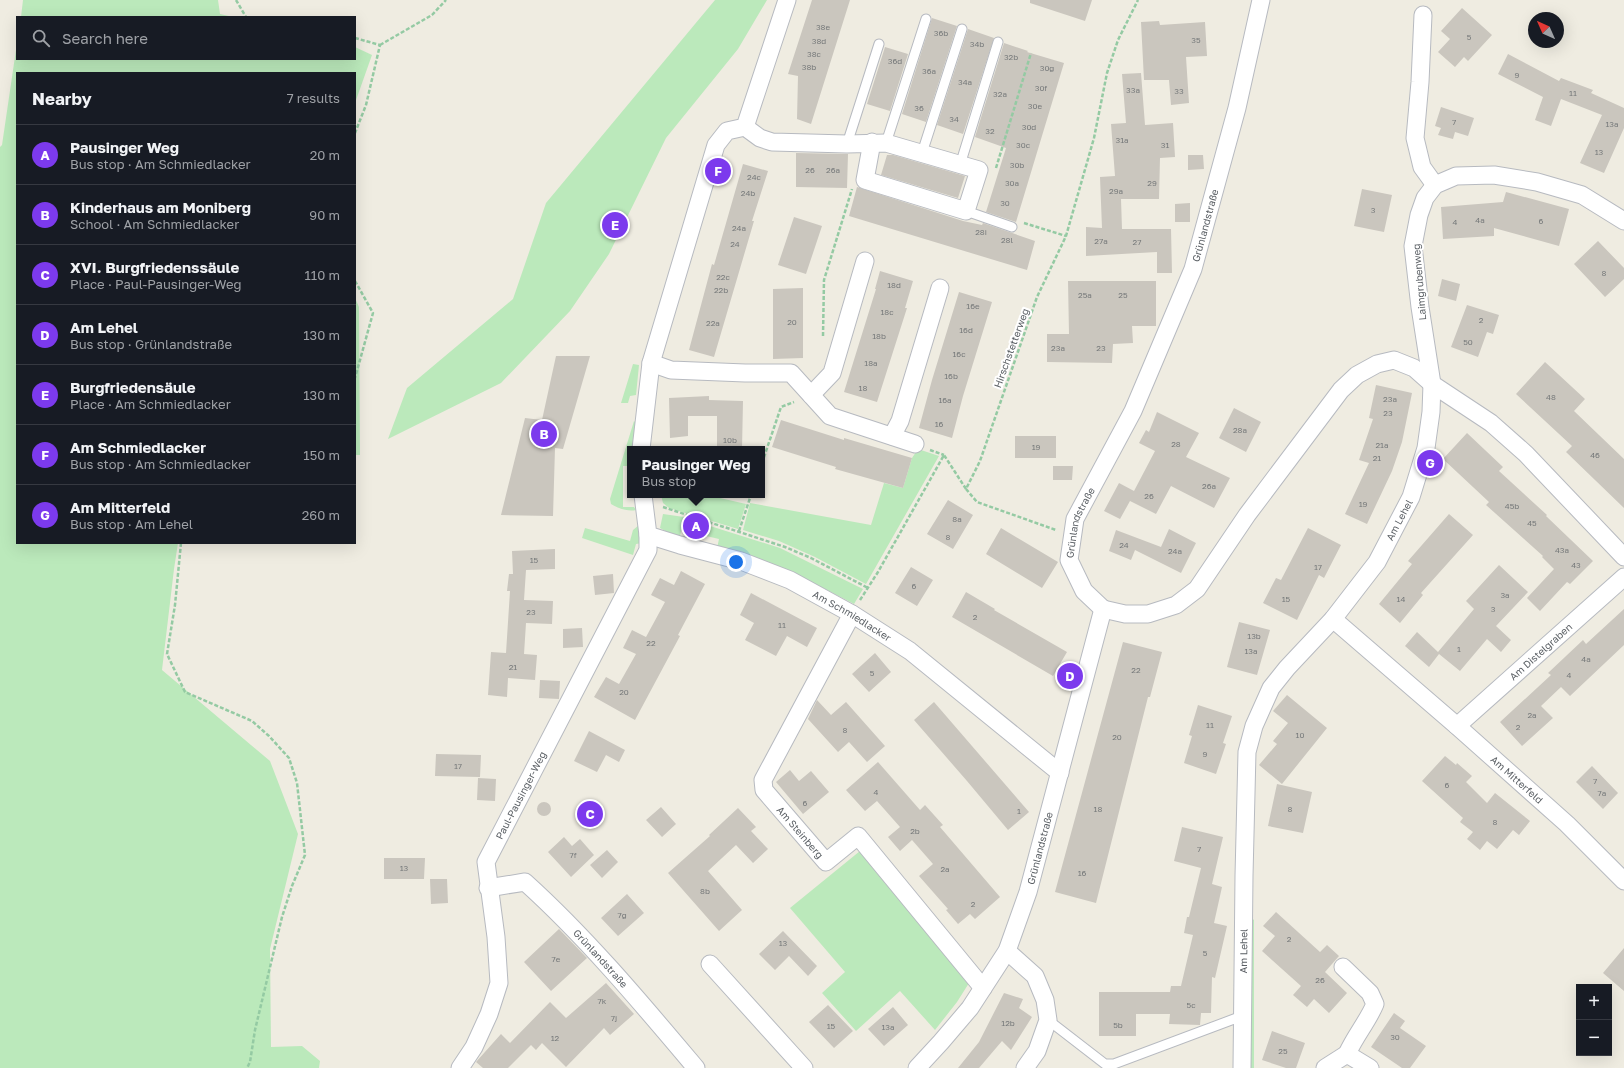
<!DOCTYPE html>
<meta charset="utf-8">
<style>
body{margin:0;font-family:"Golos Text",sans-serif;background:#242831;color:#f1f3f6}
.controls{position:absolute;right:12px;bottom:12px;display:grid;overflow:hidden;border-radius:0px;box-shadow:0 4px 16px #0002}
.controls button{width:36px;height:36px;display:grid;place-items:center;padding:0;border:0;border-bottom:1px solid #363941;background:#171b24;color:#f1f3f6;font:20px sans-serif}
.compass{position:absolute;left:1528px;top:12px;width:36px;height:36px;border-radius:50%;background:#171b24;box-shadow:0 4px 16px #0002;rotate:315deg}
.you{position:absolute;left:736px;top:562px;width:14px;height:14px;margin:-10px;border:3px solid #fff;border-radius:50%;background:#1a73e8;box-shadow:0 0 0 6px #1a73e833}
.badge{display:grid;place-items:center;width:26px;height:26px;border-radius:50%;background:#7c3aed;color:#fff;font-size:13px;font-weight:700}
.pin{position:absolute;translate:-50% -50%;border:2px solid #fff;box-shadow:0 1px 4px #0006}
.popup{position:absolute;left:627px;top:446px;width:138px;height:52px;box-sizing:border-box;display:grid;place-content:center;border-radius:0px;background:#171b24;filter:drop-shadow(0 1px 3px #0005);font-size:13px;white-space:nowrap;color:#9ea1a6}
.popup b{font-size:15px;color:#f1f3f6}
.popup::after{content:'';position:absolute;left:50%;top:100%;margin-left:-8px;border:8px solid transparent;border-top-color:#171b24}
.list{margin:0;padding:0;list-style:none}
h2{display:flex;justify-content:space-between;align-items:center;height:52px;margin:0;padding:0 16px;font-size:17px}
h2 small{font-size:13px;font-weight:400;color:#9ea1a6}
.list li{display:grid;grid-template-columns:26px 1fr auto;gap:12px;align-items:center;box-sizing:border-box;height:60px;padding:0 16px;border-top:1px solid #363941}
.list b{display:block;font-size:15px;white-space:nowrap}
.list p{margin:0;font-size:13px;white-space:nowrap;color:#9ea1a6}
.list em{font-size:13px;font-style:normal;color:#9ea1a6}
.icon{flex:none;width:22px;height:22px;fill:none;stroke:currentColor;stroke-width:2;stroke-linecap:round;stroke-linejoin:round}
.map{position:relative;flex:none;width:1624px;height:1068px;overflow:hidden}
.search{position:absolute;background:#171b24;box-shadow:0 4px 16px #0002;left:16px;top:16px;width:340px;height:44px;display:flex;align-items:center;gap:10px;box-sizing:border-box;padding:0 14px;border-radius:0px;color:#9ea1a6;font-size:15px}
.panel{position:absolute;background:#171b24;box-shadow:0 4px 16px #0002;left:16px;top:72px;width:340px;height:472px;border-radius:0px}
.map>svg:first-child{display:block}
</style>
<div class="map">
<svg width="1624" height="1068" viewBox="0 0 1624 1068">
<rect width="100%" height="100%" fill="#efece1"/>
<!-- green -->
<path fill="#bbe9bb" d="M23 0H218L220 14 233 17H21Z
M715 0H767L738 49 666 138 609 254 570 311 501 383 388 439 407 388 513 299 546 203Z
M17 43V59H355V47L372 55 355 103V73H17V543H178L174 569 162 670 270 761 298 834 270 949 271 1047 302 1046 320 1061 319 1068H0V147L2 145Z
M355 298 359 307 360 455H355Z
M633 364 639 365 636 395 630 396 628 403H621Z
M634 421 635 422V449H630V466H623V507H634L636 510C628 512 617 508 611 504L610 499Z
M918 449 939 456 866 584 815 557 779 541 743 530 750 503 871 525 884 483 903 488 912 458Z
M661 495H707L746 504 738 529 669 508 663 503Z
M663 514 684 517 680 536 667 532 660 528Z
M691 520 780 548 863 589 854 604 800 576 717 548 719 539 689 532Z
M639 525 642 543 636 544 633 555 582 538 585 528 630 541 633 530Z
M860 851 969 983 957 1002 935 1030 900 991 856 1031 822 993 845 972 790 908Z
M1248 915 1254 920V1068H1248Z"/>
<!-- building -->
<path fill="#cac6be" d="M812 0H850L811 124 797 119 798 76 788 74Z
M1030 0H1092L1085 21 1030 3Z
M1462 8 1492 35 1468 61 1464 57 1455 67 1438 52 1450 39 1441 31Z
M932 18 957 26 926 122 902 114Z
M1159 21 1160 25 1205 22 1207 56 1186 57 1189 103 1171 105 1169 80H1144L1141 22Z
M968 29 994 38 963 134 937 125Z
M1004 43 1028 51 1027 52 1064 63 1016 222 986 212 1006 148 975 137Z
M885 47 908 54 890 111 867 104Z
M1508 54 1559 81 1561 78 1593 90 1591 93 1624 108V128L1604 173 1580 163 1602 115 1561 99 1551 126 1535 120 1543 97 1498 74Z
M1141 73 1145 125 1173 123 1175 157 1160 158 1159 199H1121L1122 229H1171L1172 273H1157V252L1086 256V227L1102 228 1100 177 1115 176 1111 124 1126 123 1122 74Z
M1441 107 1474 118 1468 136 1455 132 1453 139 1438 135 1441 128 1435 126Z
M796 153 848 154 847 188 796 187Z
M887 155H893L965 176 958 198 881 175Z
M1188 155H1203L1204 169 1188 170Z
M743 164 768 171 752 221H754L714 357 689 350 712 264 714 265Z
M857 187 963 221 982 225 983 223 1035 241 1027 270 849 216Z
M1362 189 1392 195 1384 232 1354 226Z
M1506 192 1569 209 1559 246 1494 228V236L1443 239 1441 207 1503 202Z
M1190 203V222H1175V204Z
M794 217 822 226 806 274 778 265Z
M1598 241 1624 268V279L1605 297 1574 264Z
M880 271 913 281 905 308H907L877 402 844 392 876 289H875Z
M1442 279 1460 284 1456 301 1438 296Z
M1068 281H1156V326H1132L1133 343 1113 344 1112 363 1047 362V334H1069Z
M803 288V358L773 359V289Z
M959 292 992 302 963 396 952 438 919 428 932 380Z
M1467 305 1499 315 1493 334 1487 332 1478 357 1451 347Z
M556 356H590L563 449 555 448 553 516 501 515 525 418 542 420Z
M1545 362 1585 399 1574 411 1624 459V508L1566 452 1572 446 1516 394Z
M1376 385 1412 393 1402 442 1392 471 1367 524 1345 514 1369 463 1359 460 1373 419 1369 418Z
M709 396V400L743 401 742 449H717V416H688V436L670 438 669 398Z
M1234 408 1261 422 1246 452 1219 438Z
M1157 412 1199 433 1186 457 1230 478 1214 508 1171 486 1156 514 1130 501 1120 519 1104 511 1119 483 1134 491 1155 451 1139 443 1146 430 1149 432Z
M781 420 844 440V438L912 458 903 488 835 469 836 467 772 447Z
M1467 433 1503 467 1499 471 1547 515 1546 516 1593 561 1570 584 1567 582 1540 611 1527 598 1554 569 1542 557 1543 556 1486 505 1489 502 1443 459Z
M1015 436H1056V458H1015Z
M1053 466H1073L1072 480H1053Z
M948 500 973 515 953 549 927 534Z
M1449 514 1473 535 1421 593 1423 595 1400 623 1379 604 1412 564 1408 561Z
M1001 528 1058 562 1042 588 986 554Z
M1308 528 1341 545 1324 578 1319 575 1297 620 1263 603 1276 578 1281 580Z
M1169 529 1196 543 1181 573 1135 550 1131 560 1109 551 1116 530 1161 547Z
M555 549V569L526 570 524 600 553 601 552 624 526 623 524 654 537 655 535 680 508 678 507 697 488 695 491 652 506 653 510 591H507L509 574H513L512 551Z
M1499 565 1528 592 1496 626 1511 640 1501 652 1487 639 1460 671 1439 654 1429 667 1405 646 1417 632 1438 652 1474 609 1466 601Z
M911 567 933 580 917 606 895 593Z
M681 571 705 584 678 635 680 636 635 720 594 697 606 677 619 684 636 654 623 648 632 630 646 637 665 602 651 595 660 578 674 585Z
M613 574 614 593 595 595 593 576Z
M966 592 995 609 994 610 1067 652 1053 676 952 617Z
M751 593 817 628 807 647 787 636 776 656 745 640 754 623 740 615Z
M1624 609V645L1570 696 1561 687 1541 706 1553 718 1522 746 1500 722 1551 675 1548 673 1583 640 1586 644Z
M1239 622 1270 630 1257 675 1227 667Z
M582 628 583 647 563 648V629Z
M1123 642 1162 652 1150 697H1148L1096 903 1055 892Z
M875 653 891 672 869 692 852 674Z
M540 680 560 681 559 699 539 698Z
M1287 695 1327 728 1282 784 1259 765 1277 744 1273 741 1288 723 1273 711Z
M817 700 831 715 846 702 885 746 867 762 849 742 838 752 808 719Z
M934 702 1029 812 1008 830 967 781 914 720Z
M1198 705 1232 716 1223 743 1226 744 1216 774 1184 763 1192 736 1189 735Z
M589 731 625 750 619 762 606 755 597 772 574 761Z
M436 754 481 755 480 777 435 776Z
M1445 756 1456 765 1457 763 1472 776 1466 782 1487 803 1495 793 1530 821 1519 835 1513 830 1497 849 1487 841 1480 850 1467 839 1473 832 1460 822 1463 818 1422 781Z
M878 762 920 810 925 805 943 825 940 827 1000 897 975 919 970 914 958 924 946 910 948 909 919 876 933 864 912 840 900 851 888 837 900 827 877 801 865 811 846 790Z
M1592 766 1618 793 1603 809 1576 782Z
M790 770 799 781 811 771 829 792 803 814 776 782Z
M478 778 496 779 495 801 477 800Z
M1277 784 1312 792 1303 833 1268 826Z
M537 809a7 7 0 1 1 14 0a7 7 0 1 1-14 0Z
M661 807 676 824 662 837 646 820Z
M738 808 756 827 751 831 768 849 753 863 736 845 708 871 742 910 719 931 668 873 710 836 709 835Z
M1182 827 1223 837 1212 884 1222 887 1214 923 1227 926 1215 978 1212 977 1211 1013H1201L1200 1025 1169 1024 1170 1014H1136V1036H1099V992H1170L1171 986H1181L1193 935 1184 933 1187 917H1189L1201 868 1174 861Z
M564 837 572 846 580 839 594 855 571 877 548 852Z
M607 850 618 862 602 878 590 865Z
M384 858H425L424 879H384Z
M430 879H447L448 903 431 904Z
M627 894 644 913 618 936 601 918Z
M1276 912 1320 952 1327 945 1339 956 1325 972 1347 993 1329 1013 1314 999 1307 1007 1293 995 1301 986 1262 951 1275 936 1263 926Z
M559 929 587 958 551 991 524 962Z
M783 931 817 966 808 976 789 956 775 970 759 954Z
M1624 948V991L1603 973Z
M606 983 634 1014 610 1035 604 1028 566 1067 542 1043 536 1050 531 1045 508 1068H483L476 1062 501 1034 510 1043 550 1002 566 1018Z
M1004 993 1023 999 1019 1008 1032 1017 1011 1050 1002 1041 979 1068H958L979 1042Z
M828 1005 853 1031 834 1048 809 1022Z
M893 1007 908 1025 884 1046 868 1029Z
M1394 1013 1405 1021 1400 1028 1426 1046 1410 1068H1402L1371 1047Z
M1272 1031 1305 1043 1296 1068H1286L1262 1060Z"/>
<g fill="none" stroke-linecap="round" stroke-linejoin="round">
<defs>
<path id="lane" d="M886 143 926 19
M847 144 879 44
M922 153 962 29
M960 165 998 42
M966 211 1012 227
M1048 1020 1105 1064H1114L1242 1016"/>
<g id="street">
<path d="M1423 15 1420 82 1415 138 1422 167 1435 185"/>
<path d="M745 127 760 138 772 142 847 144 886 143 979 170 966 211 865 180 872 142"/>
<path d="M651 363 671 370 745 373H791L830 416 915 444"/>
<path d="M811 395 832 373 865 261"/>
<path d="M892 436 900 421 940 288"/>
<path d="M641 449 651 363 716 145 727 131 745 127 787 0"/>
<path id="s1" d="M643 495 648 535 680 545 741 561 790 580 852 614 910 651 1060 773"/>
<path d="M1103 609 1125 614H1148L1176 605 1197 589 1247 515 1341 390 1357 375 1377 364 1394 360 1414 368 1432 384 1491 423 1526 454 1624 557"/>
<path id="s2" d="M1103 609 1084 591 1069 560 1075 519 1133 411 1193 269 1237 108 1261 0"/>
<path id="s3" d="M852 614 763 780 764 790 826 862 858 836 983 988"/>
<path id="s4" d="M1333 619 1457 726 1567 824 1624 881"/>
<path id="s5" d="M1457 726 1624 577"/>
<path id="s6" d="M488 888 525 882C587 938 642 1004 696 1068"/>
<path d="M1007 951 1035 976 1045 1000 1048 1020 1037 1051 1025 1068"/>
<path d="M710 964 804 1068"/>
<path d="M1343 967 1370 993 1375 1004C1368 1021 1355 1036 1347 1054"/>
<path id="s7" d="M460 1068 474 1047 489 1014 499 983 496 937 486 862 648 550V535"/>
<path id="s8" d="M917 1068 941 1042 970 1008 1007 951 1028 892 1103 609"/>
<path id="s9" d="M1242 1068 1244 876 1247 752 1254 726 1271 688 1287 668 1333 619 1377 562 1411 497 1426 448 1431 412 1432 384 1420 307 1413 246 1419 215 1425 198 1435 185 1456 176 1494 175 1537 182 1582 195 1624 221"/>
<path d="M1325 1068 1347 1054 1370 1068"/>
</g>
</defs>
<!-- lane casing -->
<use href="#lane" stroke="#b7bac0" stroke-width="11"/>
<!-- street casing -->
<use href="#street" stroke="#b7bac0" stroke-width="19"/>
<!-- path -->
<path stroke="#94caa3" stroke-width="2.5" stroke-dasharray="4 2" stroke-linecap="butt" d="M236 0 246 17
M355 38 380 45 366 105 355 133
M380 45 432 15 446 0
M996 168 1031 53
M1024 223 1066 236
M355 281 373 313 355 378
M823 336 824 280 852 189
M930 450 944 455
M762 463 781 407 794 402
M966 489 977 502 1056 530
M663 507 785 547 811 558 868 588
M684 529 688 516
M739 531 751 495
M181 543 175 605 167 654 185 692 252 721 269 736 289 758 297 783 305 855 292 886 282 917 255 1030 250 1062 247 1068
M860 600 878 572 944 455 966 489 980 461 1037 297 1066 236 1094 138 1107 73 1118 40 1138 0"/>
<!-- lane -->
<use href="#lane" stroke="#fff" stroke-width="9"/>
<!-- street -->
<use href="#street" stroke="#fff" stroke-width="17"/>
</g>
<g text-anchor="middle" stroke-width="4" stroke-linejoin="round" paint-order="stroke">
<!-- number labels -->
<g font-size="8" fill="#76797a">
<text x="823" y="30">38e</text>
<text x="941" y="36">36b</text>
<text x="1469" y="40">5</text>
<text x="1196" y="43">35</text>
<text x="819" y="44">38d</text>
<text x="977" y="47">34b</text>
<text x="814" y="57">38c</text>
<text x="1011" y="60">32b</text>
<text x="895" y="64">36d</text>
<text x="809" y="70">38b</text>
<text x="1047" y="71">30g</text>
<text x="929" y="74">36a</text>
<text x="1517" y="78">9</text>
<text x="965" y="85">34a</text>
<text x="1041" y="91">30f</text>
<text x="1133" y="93">33a</text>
<text x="1179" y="94">33</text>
<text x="1573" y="96">11</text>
<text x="1000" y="97">32a</text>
<text x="1035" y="109">30e</text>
<text x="919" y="111">36</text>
<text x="954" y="122">34</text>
<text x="1454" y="125">7</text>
<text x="1612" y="127">13a</text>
<text x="1029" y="130">30d</text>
<text x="990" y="134">32</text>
<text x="1122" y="143">31a</text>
<text x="1023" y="148">30c</text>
<text x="1165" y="148">31</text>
<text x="1599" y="155">13</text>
<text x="1017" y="168">30b</text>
<text x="810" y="173">26</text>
<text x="833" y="173">26a</text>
<text x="754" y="180">24c</text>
<text x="1012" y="186">30a</text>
<text x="1152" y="186">29</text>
<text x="1116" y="194">29a</text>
<text x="748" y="196">24b</text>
<text x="1005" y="206">30</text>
<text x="1373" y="213">3</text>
<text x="1480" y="223">4a</text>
<text x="1541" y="224">6</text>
<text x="1455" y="225">4</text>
<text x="739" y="231">24a</text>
<text x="981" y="235">28i</text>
<text x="1007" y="243">28l</text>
<text x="1101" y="244">27a</text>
<text x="1137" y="245">27</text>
<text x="735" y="247">24</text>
<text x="1604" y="276">8</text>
<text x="723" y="280">22c</text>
<text x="894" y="288">18d</text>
<text x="721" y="293">22b</text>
<text x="1085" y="298">25a</text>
<text x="1123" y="298">25</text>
<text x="973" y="309">16e</text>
<text x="887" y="315">18c</text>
<text x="1481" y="323">2</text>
<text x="792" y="325">20</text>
<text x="713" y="326">22a</text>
<text x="966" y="333">16d</text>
<text x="879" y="339">18b</text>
<text x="1468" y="345">50</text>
<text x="1058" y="351">23a</text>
<text x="1101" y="351">23</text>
<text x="959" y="357">16c</text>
<text x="871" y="366">18a</text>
<text x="951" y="379">16b</text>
<text x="863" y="391">18</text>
<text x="1551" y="400">48</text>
<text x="1390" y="402">23a</text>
<text x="945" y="403">16a</text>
<text x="1388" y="416">23</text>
<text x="939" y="427">16</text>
<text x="1240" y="433">28a</text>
<text x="730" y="443">10b</text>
<text x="1176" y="447">28</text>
<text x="1382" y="448">21a</text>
<text x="1036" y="450">19</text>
<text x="1595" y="458">46</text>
<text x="1377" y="461">21</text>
<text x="1209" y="489">26a</text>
<text x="1149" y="499">26</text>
<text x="1363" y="507">19</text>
<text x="1512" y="509">45b</text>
<text x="957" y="522">8a</text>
<text x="1532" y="526">45</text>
<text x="948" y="540">8</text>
<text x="1124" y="548">24</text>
<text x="1562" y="553">43a</text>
<text x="1175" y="554">24a</text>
<text x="534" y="563">15</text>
<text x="1576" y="568">43</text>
<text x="1318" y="570">17</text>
<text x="914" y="589">6</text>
<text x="1505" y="598">3a</text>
<text x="1286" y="602">15</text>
<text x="1401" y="602">14</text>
<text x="1493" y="612">3</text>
<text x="531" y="615">23</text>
<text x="975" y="620">2</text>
<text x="782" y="628">11</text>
<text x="1254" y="639">13b</text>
<text x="651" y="646">22</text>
<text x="1459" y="652">1</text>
<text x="1251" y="654">13a</text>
<text x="1586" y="662">4a</text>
<text x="513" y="670">21</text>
<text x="1136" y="673">22</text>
<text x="872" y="676">5</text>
<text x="1569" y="678">4</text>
<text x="624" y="695">20</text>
<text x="1532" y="718">2a</text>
<text x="1210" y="728">11</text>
<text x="1518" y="730">2</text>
<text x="845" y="733">8</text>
<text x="1300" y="738">10</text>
<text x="1117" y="740">20</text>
<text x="1205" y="757">9</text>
<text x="458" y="769">17</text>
<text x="1595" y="784">7</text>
<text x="1447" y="788">6</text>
<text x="876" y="795">4</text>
<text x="1602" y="796">7a</text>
<text x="805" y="806">6</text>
<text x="1098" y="812">18</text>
<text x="1290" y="812">8</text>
<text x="1019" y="814">1</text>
<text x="1495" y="825">8</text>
<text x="915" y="834">2b</text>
<text x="1199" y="852">7</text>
<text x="573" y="858">7f</text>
<text x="404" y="871">13</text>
<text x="945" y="872">2a</text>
<text x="1082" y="876">16</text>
<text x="705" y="894">8b</text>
<text x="973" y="907">2</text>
<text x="622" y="918">7g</text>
<text x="1289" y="942">2</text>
<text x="783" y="946">13</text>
<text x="1205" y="956">5</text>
<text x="556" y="962">7e</text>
<text x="1320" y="983">26</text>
<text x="602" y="1004">7k</text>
<text x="1191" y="1008">5c</text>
<text x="614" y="1021">7j</text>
<text x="1008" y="1026">12b</text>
<text x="1118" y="1028">5b</text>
<text x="831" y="1029">15</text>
<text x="888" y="1030">13a</text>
<text x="1395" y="1040">30</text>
<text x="555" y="1041">12</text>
<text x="1283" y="1054">25</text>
</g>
<!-- street labels -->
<g font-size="10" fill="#5a5f64" stroke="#fff">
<text dy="4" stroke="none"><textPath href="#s2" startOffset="424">Grünlandstraße</textPath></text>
<text transform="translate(1419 282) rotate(-95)" y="4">Laimgrubenweg</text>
<text transform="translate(1011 348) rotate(-70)" y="4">Hirschstetterweg</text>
<text dy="4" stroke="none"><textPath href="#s9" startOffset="597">Am Lehel</textPath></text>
<text dy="4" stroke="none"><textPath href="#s2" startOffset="100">Grünlandstraße</textPath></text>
<text dy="4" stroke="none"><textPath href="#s1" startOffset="261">Am Schmiedlacker</textPath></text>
<text dy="4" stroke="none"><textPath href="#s5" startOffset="112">Am Distelgraben</textPath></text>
<text dy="4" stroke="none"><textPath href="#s4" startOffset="244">Am Mitterfeld</textPath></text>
<text dy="4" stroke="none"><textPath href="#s7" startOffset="291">Paul-Pausinger-Weg</textPath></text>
<text dy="4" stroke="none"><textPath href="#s3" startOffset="254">Am Steinberg</textPath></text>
<text dy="4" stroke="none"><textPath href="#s8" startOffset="256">Grünlandstraße</textPath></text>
<text dy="4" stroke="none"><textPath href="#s9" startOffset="117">Am Lehel</textPath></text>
<text dy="4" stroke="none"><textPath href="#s6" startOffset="145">Grünlandstraße</textPath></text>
</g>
</g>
</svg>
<div class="controls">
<button>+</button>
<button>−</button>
</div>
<svg class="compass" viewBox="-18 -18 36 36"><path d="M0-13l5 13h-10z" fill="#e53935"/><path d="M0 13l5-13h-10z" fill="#9ea1a6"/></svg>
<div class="you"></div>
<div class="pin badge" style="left:696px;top:526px">A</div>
<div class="popup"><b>Pausinger Weg</b>Bus stop</div>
<div class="pin badge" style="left:544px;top:434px">B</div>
<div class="pin badge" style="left:590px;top:814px">C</div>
<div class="pin badge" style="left:1070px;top:676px">D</div>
<div class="pin badge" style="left:615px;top:225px">E</div>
<div class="pin badge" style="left:718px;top:171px">F</div>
<div class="pin badge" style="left:1430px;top:463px">G</div>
<div class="search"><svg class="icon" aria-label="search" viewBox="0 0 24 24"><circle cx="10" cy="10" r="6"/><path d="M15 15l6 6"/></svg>Search here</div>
<section class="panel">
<h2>Nearby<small>7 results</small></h2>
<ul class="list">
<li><span class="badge">A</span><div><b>Pausinger Weg</b><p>Bus stop · Am Schmiedlacker</p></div><em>20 m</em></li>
<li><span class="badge">B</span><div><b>Kinderhaus am Moniberg</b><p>School · Am Schmiedlacker</p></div><em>90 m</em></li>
<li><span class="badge">C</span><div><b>XVI. Burgfriedenssäule</b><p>Place · Paul-Pausinger-Weg</p></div><em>110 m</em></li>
<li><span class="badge">D</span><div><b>Am Lehel</b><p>Bus stop · Grünlandstraße</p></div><em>130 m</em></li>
<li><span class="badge">E</span><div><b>Burgfriedensäule</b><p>Place · Am Schmiedlacker</p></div><em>130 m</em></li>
<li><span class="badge">F</span><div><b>Am Schmiedlacker</b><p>Bus stop · Am Schmiedlacker</p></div><em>150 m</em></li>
<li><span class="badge">G</span><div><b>Am Mitterfeld</b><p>Bus stop · Am Lehel</p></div><em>260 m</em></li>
</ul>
</section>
</div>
